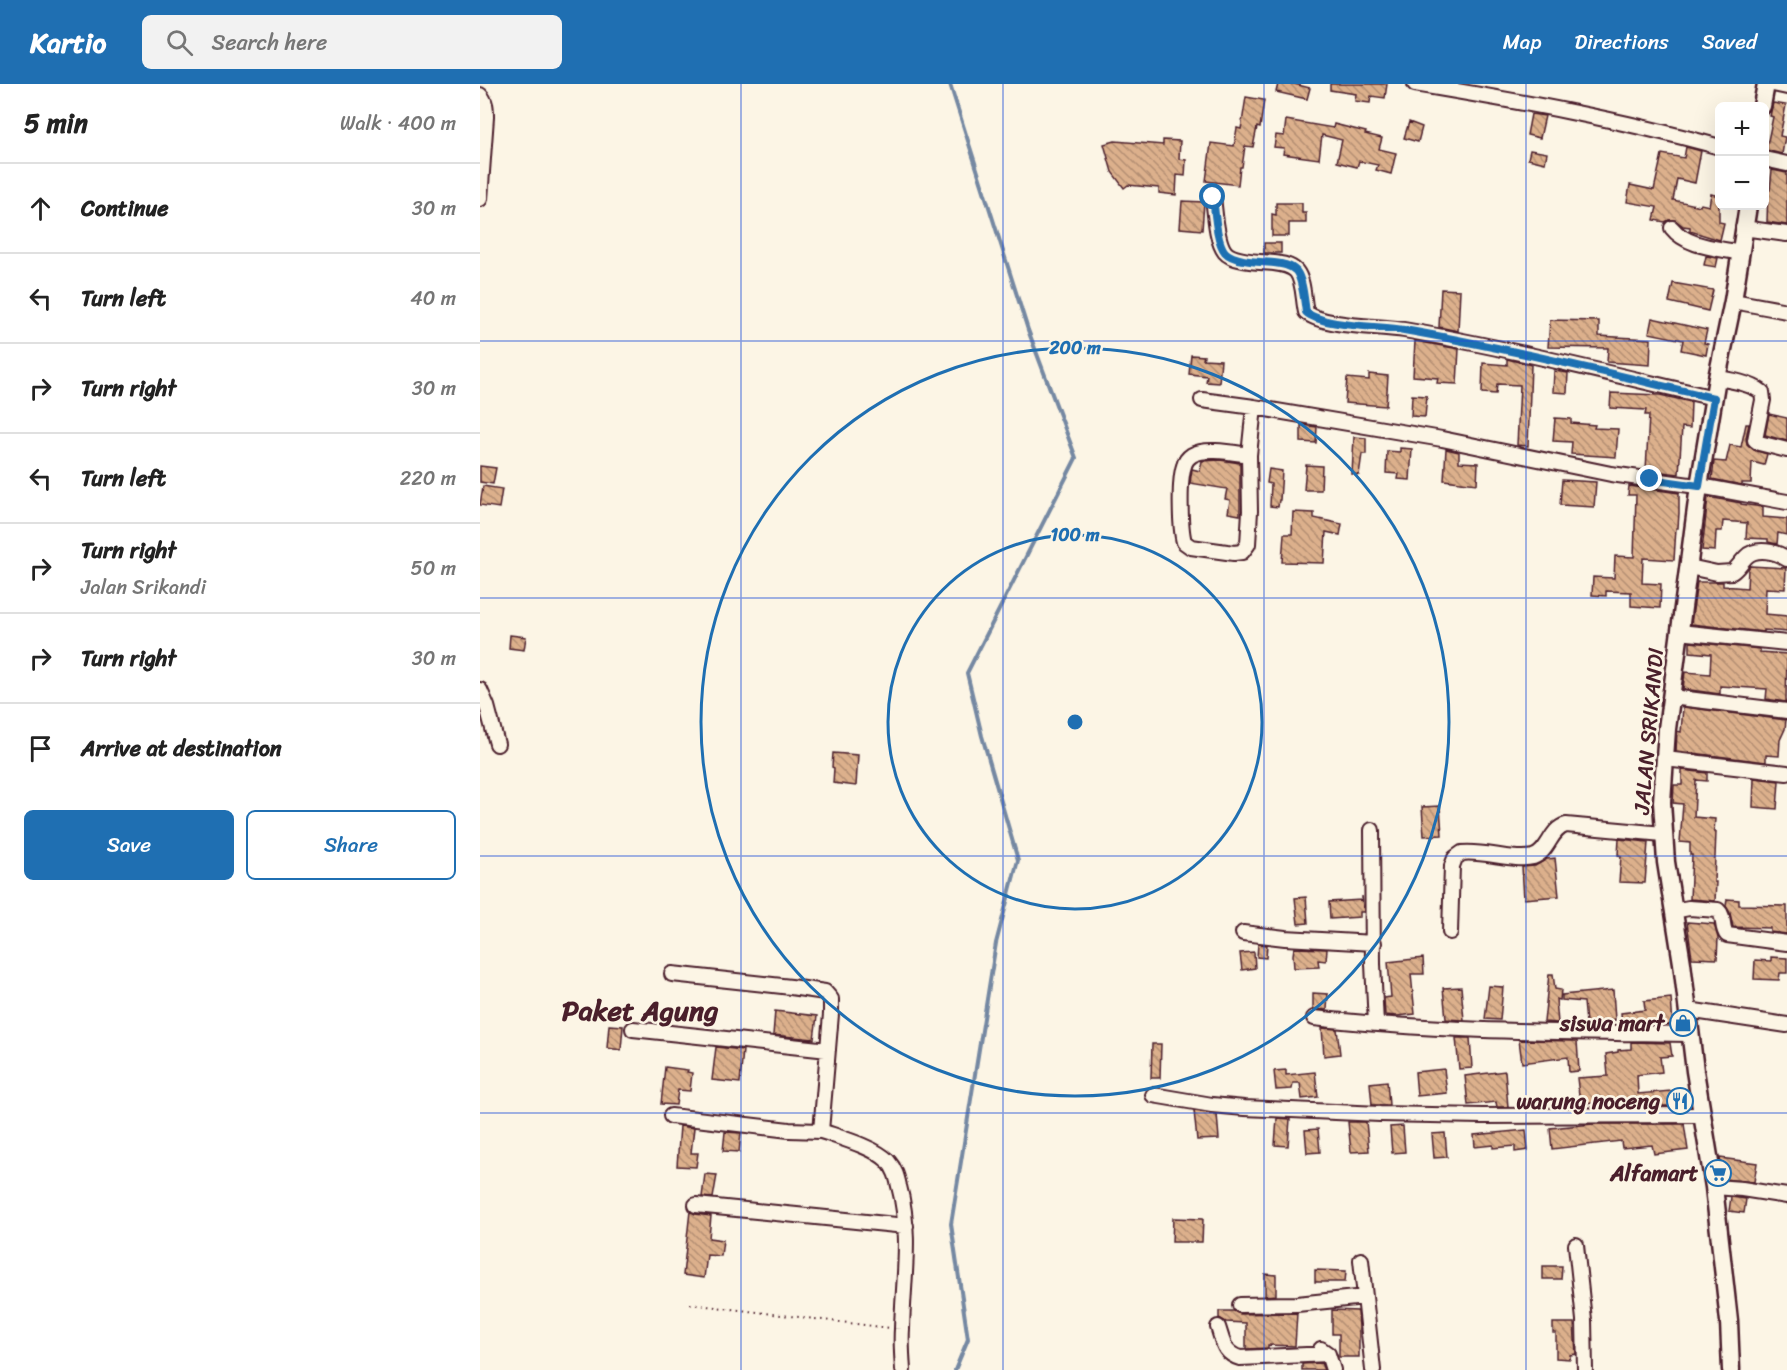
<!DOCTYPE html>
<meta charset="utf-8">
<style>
body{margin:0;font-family:Sriracha,sans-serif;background:#f2f2f2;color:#222}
.controls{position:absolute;right:18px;top:18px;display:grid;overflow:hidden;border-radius:9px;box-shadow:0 6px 24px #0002}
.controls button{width:54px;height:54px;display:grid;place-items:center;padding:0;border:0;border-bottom:2px solid #e0e0e0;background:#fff;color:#222;font:30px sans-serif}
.stop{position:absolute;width:18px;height:18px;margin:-14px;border:4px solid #1f6fb2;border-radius:50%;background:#fff}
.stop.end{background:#1f6fb2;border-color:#fff;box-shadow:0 2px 6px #0008}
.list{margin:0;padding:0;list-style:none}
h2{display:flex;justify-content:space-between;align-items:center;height:78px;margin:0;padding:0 24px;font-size:26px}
h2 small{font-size:20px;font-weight:400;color:#767676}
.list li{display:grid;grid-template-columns:39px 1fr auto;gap:18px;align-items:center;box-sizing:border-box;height:90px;padding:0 24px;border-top:2px solid #e0e0e0}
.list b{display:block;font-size:22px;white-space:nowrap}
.list p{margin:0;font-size:20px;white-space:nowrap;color:#767676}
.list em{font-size:20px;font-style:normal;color:#767676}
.actions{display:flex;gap:12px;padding:18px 24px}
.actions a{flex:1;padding:14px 0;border:2px solid #1f6fb2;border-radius:9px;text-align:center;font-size:21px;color:#1f6fb2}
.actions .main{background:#1f6fb2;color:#fff}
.icon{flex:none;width:33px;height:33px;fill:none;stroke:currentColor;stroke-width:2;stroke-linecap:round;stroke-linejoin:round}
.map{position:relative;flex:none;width:1307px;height:1286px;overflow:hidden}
header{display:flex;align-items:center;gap:36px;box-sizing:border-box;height:84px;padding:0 30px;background:#1f6fb2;color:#fff}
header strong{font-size:28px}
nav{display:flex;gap:33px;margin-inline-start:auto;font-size:21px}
.search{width:420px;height:54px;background:#f2f2f2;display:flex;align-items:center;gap:15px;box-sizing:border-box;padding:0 21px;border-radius:9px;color:#767676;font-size:22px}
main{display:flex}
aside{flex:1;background:#fff}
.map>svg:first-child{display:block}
</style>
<header>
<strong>Kartio</strong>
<div class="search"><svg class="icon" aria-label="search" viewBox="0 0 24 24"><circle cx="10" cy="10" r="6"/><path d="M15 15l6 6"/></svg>Search here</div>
<nav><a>Map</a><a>Directions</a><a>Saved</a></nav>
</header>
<main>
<aside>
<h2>5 min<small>Walk · 400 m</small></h2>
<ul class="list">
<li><svg class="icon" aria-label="ahead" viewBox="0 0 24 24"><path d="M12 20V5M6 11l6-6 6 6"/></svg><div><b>Continue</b></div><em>30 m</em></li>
<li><svg class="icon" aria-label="left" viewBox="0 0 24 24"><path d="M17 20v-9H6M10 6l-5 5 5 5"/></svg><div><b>Turn left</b></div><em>40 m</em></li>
<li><svg class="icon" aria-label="right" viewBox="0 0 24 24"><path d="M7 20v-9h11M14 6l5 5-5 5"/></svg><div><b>Turn right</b></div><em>30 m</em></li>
<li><svg class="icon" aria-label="left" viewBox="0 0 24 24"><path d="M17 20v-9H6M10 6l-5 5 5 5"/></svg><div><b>Turn left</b></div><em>220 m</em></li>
<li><svg class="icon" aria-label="right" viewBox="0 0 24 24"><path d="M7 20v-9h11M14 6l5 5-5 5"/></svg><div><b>Turn right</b><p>Jalan Srikandi</p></div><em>50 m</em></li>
<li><svg class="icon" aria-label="right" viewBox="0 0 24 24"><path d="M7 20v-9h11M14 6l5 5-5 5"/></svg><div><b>Turn right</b></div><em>30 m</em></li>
<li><svg class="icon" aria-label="arrive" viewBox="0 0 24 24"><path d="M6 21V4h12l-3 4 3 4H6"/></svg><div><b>Arrive at destination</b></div></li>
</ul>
<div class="actions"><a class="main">Save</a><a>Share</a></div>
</aside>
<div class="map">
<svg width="1307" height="1286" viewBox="0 0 1307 1286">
<defs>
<pattern id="building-back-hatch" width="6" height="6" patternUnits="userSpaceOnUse" patternTransform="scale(1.5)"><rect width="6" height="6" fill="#dcb08c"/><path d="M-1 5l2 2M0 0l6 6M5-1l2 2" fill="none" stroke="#b48f73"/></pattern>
</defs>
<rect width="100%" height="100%" fill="#fcf5e5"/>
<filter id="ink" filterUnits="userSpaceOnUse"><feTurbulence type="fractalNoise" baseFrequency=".0167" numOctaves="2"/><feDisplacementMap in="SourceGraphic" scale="12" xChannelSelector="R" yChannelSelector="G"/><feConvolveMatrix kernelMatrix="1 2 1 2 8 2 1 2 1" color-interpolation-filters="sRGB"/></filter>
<g filter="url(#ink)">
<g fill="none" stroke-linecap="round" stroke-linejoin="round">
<!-- stream -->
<path stroke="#7588a2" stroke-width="4" d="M470 0 548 246 596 374 487 589 502 652 538 776 516 859 471 1140 488 1255 475 1286"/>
</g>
<!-- building -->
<path fill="url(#building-back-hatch)" stroke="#4a1f2b" stroke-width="1.5" d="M798 0H814L830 4 827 15 796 8Z
M850 0H907L905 14 891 12 890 19 875 17 876 10 850 6Z
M766 13 784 16 780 44 777 43 773 63 765 62 762 83H760L758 101 726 97 731 59 754 62 757 44 761 45Z
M1293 19 1306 21 1300 52 1305 53 1302 70 1286 66 1293 33 1290 32Z
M1051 30 1065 32 1060 54 1047 51Z
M806 36 853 44 854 40 886 48 885 50 902 54 899 65 916 69 911 90 896 86 898 81 879 77 877 83 857 78 862 56 842 51 839 75 803 70 804 64 794 63 796 51 804 52Z
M929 38 942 43 938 58 924 54Z
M683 56 700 57 699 75 706 76 705 92 697 91 696 111 679 109V104L648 101 644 104 632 88 624 60 635 57 683 61Z
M1206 63 1221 67 1215 99 1197 95 1193 116 1220 122 1221 120 1229 122 1231 110 1239 112V138L1244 139 1240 156 1210 147V143L1203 142 1195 136H1189L1185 138 1174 136 1177 123 1147 118 1150 101 1174 106 1182 70 1204 74Z
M1050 66 1067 69 1065 79 1048 75Z
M1292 86 1307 89V141L1287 138 1288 106H1290Z
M702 117 724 118 722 146 700 144Z
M796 119H822V129H826V139H809V152H792V130L796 131Z
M784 159H801V169H784Z
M1226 172 1238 174 1236 183 1224 181Z
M1193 199 1233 206 1228 227 1189 218Z
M961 205 980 206 978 247 959 243Z
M1172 234 1227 246 1224 259 1228 260 1226 271 1201 266 1203 256 1169 249Z
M1070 236 1119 237V252L1171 255 1170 281 1127 278 1128 264 1068 263Z
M935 257 979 265 977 300 957 299 958 294 933 292Z
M711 271 724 272 723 275 741 276 739 299 726 298 727 292 709 290Z
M1027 275 1051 281 1048 362 1037 361 1040 301 1017 300 1016 310 1002 309 1003 279 1027 281Z
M1074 287 1088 289 1087 309 1073 308Z
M889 290 908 292 906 322 865 319 867 294 889 296Z
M1131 309 1180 311 1211 318 1210 344 1202 343 1199 390 1166 386 1169 331H1165L1166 326 1130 324Z
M932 311 947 312 945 333 931 332Z
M1289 330 1307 334V357L1285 351Z
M1075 334 1091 335V339L1115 341 1114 344 1138 345 1136 373 1091 370 1092 358 1073 357Z
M1266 340H1269L1266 354 1267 360 1274 366 1287 370 1284 381 1272 378 1271 399H1262V401L1232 395 1234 377 1246 378 1250 361 1261 363Z
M821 341 837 343 836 359 821 358Z
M874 353 886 354V370H882L879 391 872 390Z
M920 364 932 365 930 396 918 395 919 390 906 389 907 367 920 368Z
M966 365 979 368V378L998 379 997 400 964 396Z
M740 376 760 379V431L748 429 750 416 745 415 747 405 710 399 712 385 720 387 722 377Z
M826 381 842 382 841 406H824Z
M0 382 16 384 13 400 0 398Z
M789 385 802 387 800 416H799L798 423 790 422 791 400 787 399Z
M1082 396 1116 398 1114 423 1080 421Z
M3 402 22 405 19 424 0 421Z
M1149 402 1199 409V429L1198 444H1196L1194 476 1163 474 1162 499 1181 500 1180 524 1151 522V508L1126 507V512L1112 511 1113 493 1134 494 1135 472 1154 473 1156 411H1148Z
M1228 413 1261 419V420L1283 423V433L1307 435V451L1298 449 1297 460 1288 458V455L1266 454 1267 439 1243 437 1242 447H1236L1235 467 1222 466Z
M813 428 834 429V434L862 440 860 451 846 448 844 479 802 478 804 450H812Z
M1270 482 1306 484 1305 505 1286 504 1285 530 1307 532V548L1284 546V548L1211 540 1217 498H1243V502L1267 504 1268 485Z
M30 551 46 553 44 566 29 564Z
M1210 558 1280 565V568L1307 570 1306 618 1286 615 1287 605 1240 602V610L1203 605 1205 588 1230 590 1231 570 1210 568Z
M1203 623 1306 636 1305 645 1300 656 1299 672 1286 671V678L1196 667 1197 647 1201 648Z
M353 669 378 671 376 702 353 699 354 684 352 683Z
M1202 686 1227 689V697L1216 696 1214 733 1235 735 1234 748H1236L1234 798H1236L1235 817 1210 815 1212 771H1210V759L1200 758 1203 720 1193 719 1194 701H1202Z
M1274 694 1299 697 1297 725 1273 723Z
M960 722 962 751 944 752 942 723Z
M1139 755 1168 758 1165 799 1139 798 1141 772 1138 771Z
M1075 774 1079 812 1044 815 1042 783 1055 782 1067 775Z
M882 812 884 828H880V833L850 835 849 818 882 816Z
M826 813 828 839 818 840 815 814Z
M1247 815 1259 816V821L1307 822V850L1290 848V844L1253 843 1250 829 1246 822Z
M1207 838 1234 840 1238 854 1237 875 1212 874Z
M778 860 787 861 786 874 777 873Z
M814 864 847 865 846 877 838 876 839 883 814 884 813 871Z
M774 868 775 884 762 886 760 869Z
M1291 873 1307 874V889H1300L1299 896 1274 895 1275 876 1291 877Z
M943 874 944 890H931L935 930 917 932 905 931 904 914 911 913 908 878Z
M1069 890H1073L1075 905 1081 906 1080 916 1076 915 1078 939 1064 938Z
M1009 902 1023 903 1020 936 1005 935Z
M981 903 984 936 966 935 963 904Z
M1133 906 1135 936 1106 939 1104 918 1082 916V911Z
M833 909 848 910 847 926 833 925Z
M1191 914 1193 941 1142 940 1141 929 1165 926 1164 917Z
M295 927 337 932 334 955 293 951Z
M129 941 143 942 141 966 127 964Z
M842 944 857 945 860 970 844 972Z
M976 954H990L992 984 979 985Z
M1039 956 1097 957 1099 987 1089 988 1088 973 1042 979Z
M1151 958 1190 959 1192 972 1180 973 1182 988 1157 991 1158 1010 1202 1006 1203 1022H1142V1017L1100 1020 1097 994 1128 992 1126 970 1138 968V966L1151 965Z
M672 960H681L680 994H671Z
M236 963 263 966 260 999 232 996Z
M185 983 208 986 207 988 212 989 210 1007 198 1006 196 1021 181 1020Z
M964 985 967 1009 937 1012 935 988Z
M806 986V991L835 988 838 1013 822 1015 820 999H813L812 1005 796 1006 794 987Z
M1025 987 1028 1023H1017L1016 1018 988 1021 985 992Z
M907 997 909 1021H892L890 999Z
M714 1027 737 1030 739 1055 717 1056Z
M797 1034 810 1035 808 1062 795 1061Z
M868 1038H886L889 1067 871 1068Z
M1113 1040H1204L1208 1066 1174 1070 1172 1061 1142 1064 1141 1057 1072 1065 1070 1044Z
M200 1042 214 1044 211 1069H218L216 1083 197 1082Z
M923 1042 925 1068 912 1069 910 1043Z
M838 1045 840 1068 827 1069 825 1046Z
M1046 1046 1048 1066 1035 1068V1062L1013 1064V1061L995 1063 994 1051Z
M245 1048 261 1049 259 1068 243 1067Z
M965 1049 967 1073 954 1074 952 1050Z
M1240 1074 1277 1079 1274 1098 1243 1095Z
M225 1090 237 1091 233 1114 222 1113Z
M1251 1113 1266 1115 1264 1129 1249 1127Z
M210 1127 215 1130 231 1132 229 1154 243 1156 241 1172 227 1171 224 1194 203 1191Z
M693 1134 723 1135 722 1158H692Z
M1063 1182H1082L1081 1195H1063Z
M835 1186 866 1187 865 1198H835Z
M785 1190 796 1191V1211L785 1212Z
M852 1226 878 1227 879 1244V1273H859V1250H852Z
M739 1227H754L760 1230 817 1229 815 1262 788 1261V1264L766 1265V1239L746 1238 739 1234Z
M1073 1239H1094L1096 1270 1090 1271V1275L1076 1274V1249H1073Z
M841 1279 844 1286H822V1280Z"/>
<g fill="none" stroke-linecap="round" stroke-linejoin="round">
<defs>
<path id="minor" d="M935 0C1037 17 1139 35 1240 63
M1293 0 1307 3
M0 11C6 17 6 25 6 33L0 115
M1284 75 1307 80
M733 113C735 127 736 157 745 168 753 178 782 178 794 179 802 180 810 181 816 187 824 197 823 215 826 228 842 243 901 242 924 246 1028 264 1131 290 1234 314
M1192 144C1207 163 1238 164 1260 169
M1263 144 1307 150
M1253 217 1307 227
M1237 294C1251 296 1270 299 1282 308L1283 316 1275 356 1279 359 1307 366
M722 316 774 323 962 355 1131 390 1231 404 1307 418
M769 371C754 369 726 363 712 371 709 373 705 377 704 382 699 396 700 443 704 458L711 463 754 469 762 468 768 460 770 427 769 371 774 323
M1209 483 1237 489 1252 488C1258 484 1261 478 1266 473 1276 463 1296 467 1307 475
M1199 548 1307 559
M0 606 7 622 17 660
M1191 613 1307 627
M1185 675 1307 689
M892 746 893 880 896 940
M1193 827 1209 824 1238 826C1245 832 1241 844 1247 851L1307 859
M970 848 972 782 975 774 982 769C1002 766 1035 778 1053 773 1069 768 1070 745 1086 741L1183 750
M763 849 805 854 894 859
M192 890 311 903 345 908 351 915V930L341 1047C361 1054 394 1063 408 1077 415 1085 417 1093 419 1102 432 1150 423 1197 422 1245 421 1258 422 1272 423 1286
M1208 926 1307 941
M834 934C959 948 1085 948 1211 950
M153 945 348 966
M673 1011 732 1021 764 1024 900 1030 1002 1032 1222 1031
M191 1032 309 1046 341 1047
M1234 1103 1262 1105 1307 1112
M216 1121 426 1142
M1096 1161 1104 1236 1105 1286
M881 1176 893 1286
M760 1221 817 1220 885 1213
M738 1243C743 1257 743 1269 760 1274L848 1270
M841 1265 848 1270 853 1286"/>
<path id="tertiary" d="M1282 22 1286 0
M1251 1286 1249 1237 1234 1103 1215 987 1202 879 1186 778 1182 718 1187 645 1219 402 1237 294 1253 217 1268 122"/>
</defs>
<!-- minor casing -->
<use href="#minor" stroke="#4a1f2b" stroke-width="18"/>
<!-- tertiary casing -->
<use href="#tertiary" stroke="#4a1f2b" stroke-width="21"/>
<!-- path -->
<path stroke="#4a1f2b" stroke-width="2" stroke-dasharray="1.5 4.5" stroke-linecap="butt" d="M210 1220 410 1244"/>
<!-- minor -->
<use href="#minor" stroke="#fcf5e5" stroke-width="14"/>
<!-- tertiary -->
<use href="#tertiary" stroke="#fcf5e5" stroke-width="16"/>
</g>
</g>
<g fill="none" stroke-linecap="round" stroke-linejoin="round" filter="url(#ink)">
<!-- route -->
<path stroke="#1f6fb2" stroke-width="8" d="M733 113C735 127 736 157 745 168 754 178 782 178 794 179 802 180 810 181 816 187 823 196 824 216 826 228 842 243 901 242 924 246 1028 264 1131 290 1234 314L1219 402 1170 395"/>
</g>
<!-- grid -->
<path fill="none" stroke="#1d4ed8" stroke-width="1.5" stroke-opacity="0.55" d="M261 0V1286M523 0V1286M784 0V1286M1046 0V1286M0 257H1307M0 514H1307M0 772H1307M0 1029H1307"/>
<!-- distance rings -->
<g fill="none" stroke="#1f6fb2" stroke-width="3">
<circle cx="595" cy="638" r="187"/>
<circle cx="595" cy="638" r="374"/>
</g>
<!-- icons -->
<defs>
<symbol id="shop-ring" viewBox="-11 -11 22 22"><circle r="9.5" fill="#fcf5e5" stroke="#1f6fb2" stroke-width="1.5"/><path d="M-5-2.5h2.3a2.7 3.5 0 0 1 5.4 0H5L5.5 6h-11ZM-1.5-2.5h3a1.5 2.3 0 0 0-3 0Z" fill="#1f6fb2"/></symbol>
<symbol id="restaurant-ring" viewBox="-11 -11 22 22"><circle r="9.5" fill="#fcf5e5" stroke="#1f6fb2" stroke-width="1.5"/><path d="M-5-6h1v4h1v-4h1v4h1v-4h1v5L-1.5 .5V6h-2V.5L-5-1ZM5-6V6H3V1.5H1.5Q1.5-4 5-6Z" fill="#1f6fb2"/></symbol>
<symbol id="supermarket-ring" viewBox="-11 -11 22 22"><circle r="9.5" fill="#fcf5e5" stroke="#1f6fb2" stroke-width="1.5"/><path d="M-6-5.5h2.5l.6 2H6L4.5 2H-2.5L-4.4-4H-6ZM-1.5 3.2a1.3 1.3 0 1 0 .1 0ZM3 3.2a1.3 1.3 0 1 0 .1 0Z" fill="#1f6fb2"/></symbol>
</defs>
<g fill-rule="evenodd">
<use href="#shop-ring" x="1188" y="924" width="30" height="30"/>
<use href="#restaurant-ring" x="1185" y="1002" width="30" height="30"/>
<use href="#supermarket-ring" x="1223" y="1074" width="30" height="30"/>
</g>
<g text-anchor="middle" stroke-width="5" stroke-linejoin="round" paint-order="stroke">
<!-- street labels -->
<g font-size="22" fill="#4a1f2b" stroke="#fcf5e5">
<text transform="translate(1168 647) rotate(-85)" y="8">JALAN SRIKANDI</text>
</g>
<!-- poi labels -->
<g font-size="22" font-weight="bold" fill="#4a1f2b" stroke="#fcf5e5" text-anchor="end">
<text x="1184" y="947">siswa mart</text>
<text x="1180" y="1025">warung noceng</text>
<text x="1218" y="1097">Alfamart</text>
</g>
<!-- district labels -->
<g font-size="28" font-weight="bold" fill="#4a1f2b" stroke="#fcf5e5">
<text x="160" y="936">Paket Agung</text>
</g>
</g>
<circle cx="595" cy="638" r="9" fill="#1f6fb2" stroke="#fcf5e5" stroke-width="3"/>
<g font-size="18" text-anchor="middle" font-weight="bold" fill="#1f6fb2" stroke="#fcf5e5" stroke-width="5" stroke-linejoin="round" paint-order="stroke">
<text x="595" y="270">200 m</text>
<text x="595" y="457">100 m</text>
</g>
</svg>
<div class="controls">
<button>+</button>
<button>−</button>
</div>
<div class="stop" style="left:733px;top:113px"></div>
<div class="stop end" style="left:1170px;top:395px"></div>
</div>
</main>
